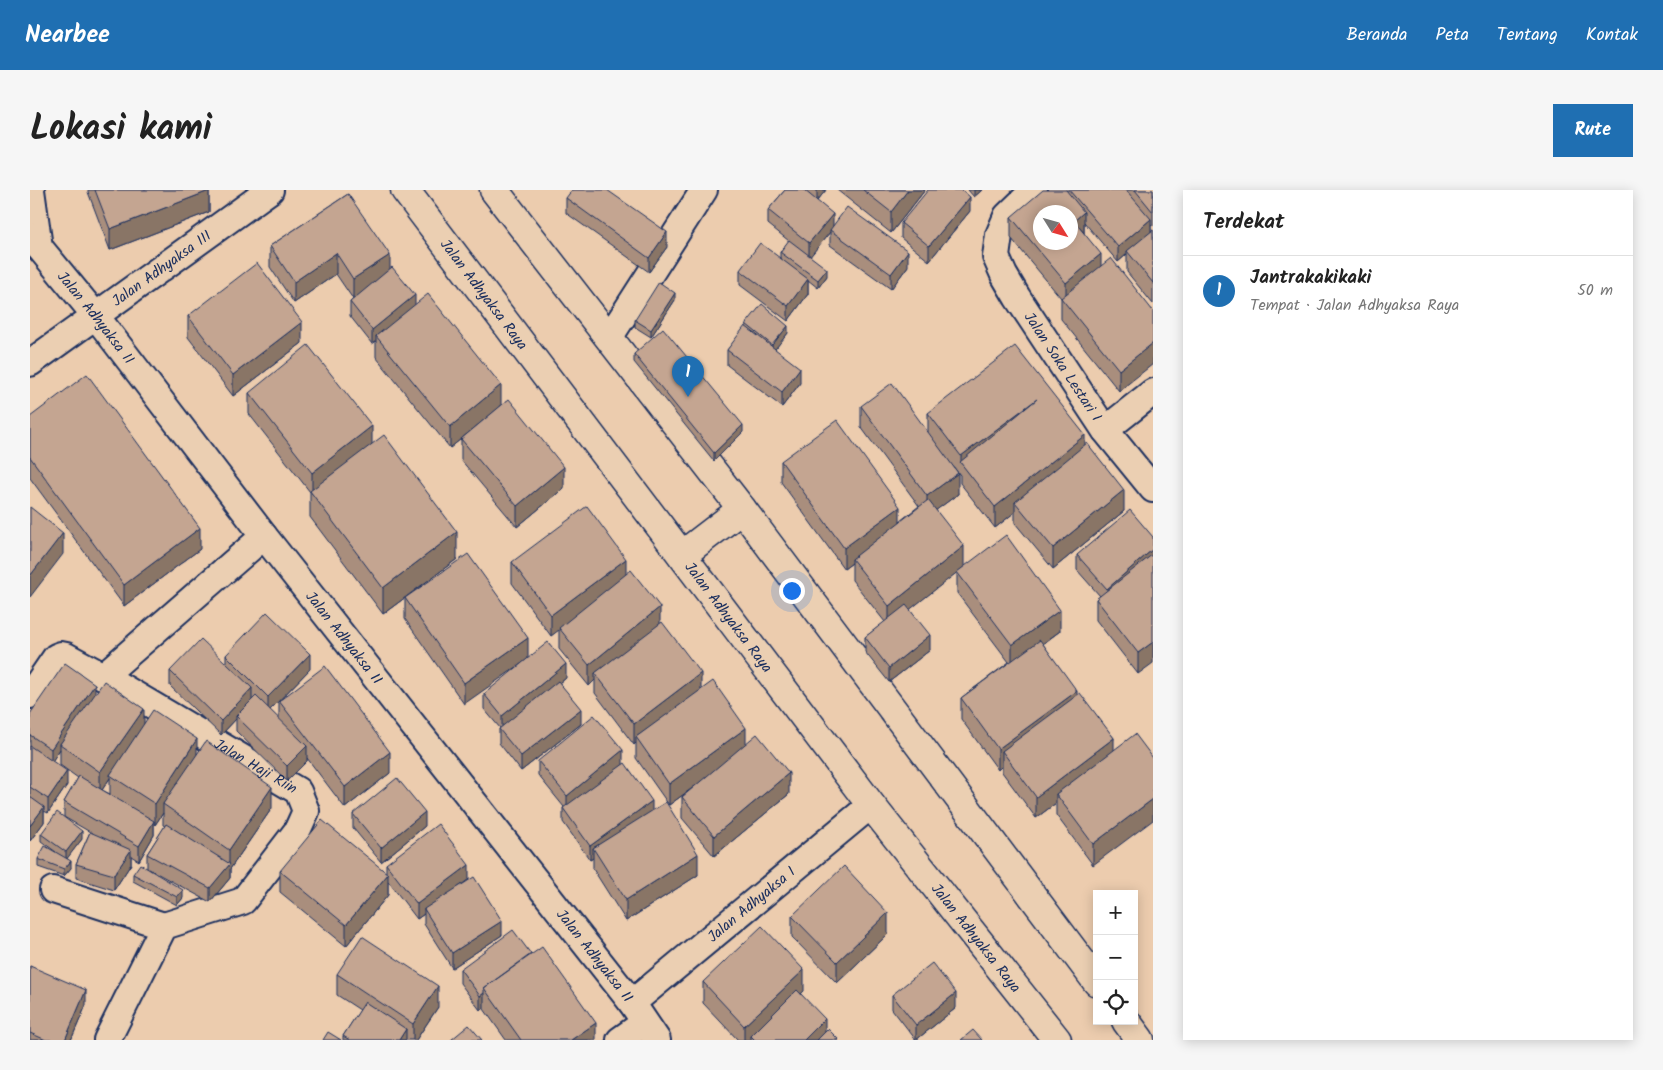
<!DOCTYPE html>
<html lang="id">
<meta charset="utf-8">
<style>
body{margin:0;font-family:Kalam,sans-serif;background:#f6f6f6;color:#222}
.controls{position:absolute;right:15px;bottom:15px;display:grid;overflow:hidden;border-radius:0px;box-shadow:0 2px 12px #0003}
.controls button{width:45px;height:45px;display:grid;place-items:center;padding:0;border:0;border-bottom:1px solid #e0e0e0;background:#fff;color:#222;font:25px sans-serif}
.compass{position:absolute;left:1003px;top:15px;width:45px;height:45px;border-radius:50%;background:#fff;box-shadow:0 2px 12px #0003;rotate:127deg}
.you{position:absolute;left:761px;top:400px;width:18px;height:18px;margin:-12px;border:4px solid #fff;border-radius:50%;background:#1a73e8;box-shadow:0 0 0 8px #1a73e833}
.badge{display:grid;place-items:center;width:32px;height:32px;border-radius:50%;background:#1f6fb2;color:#fff;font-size:16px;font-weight:700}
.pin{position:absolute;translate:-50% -41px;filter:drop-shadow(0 1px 2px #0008)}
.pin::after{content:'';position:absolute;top:26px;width:18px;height:15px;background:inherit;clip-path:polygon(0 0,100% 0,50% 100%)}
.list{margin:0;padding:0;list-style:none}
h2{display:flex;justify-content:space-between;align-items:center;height:65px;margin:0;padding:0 20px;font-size:21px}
h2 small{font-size:16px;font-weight:400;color:#767676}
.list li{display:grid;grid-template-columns:32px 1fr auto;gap:15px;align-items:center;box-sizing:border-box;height:70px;padding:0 20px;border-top:1px solid #e0e0e0}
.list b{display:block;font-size:19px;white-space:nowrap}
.list p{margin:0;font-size:16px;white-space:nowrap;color:#767676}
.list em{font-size:16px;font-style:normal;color:#767676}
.icon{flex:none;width:28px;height:28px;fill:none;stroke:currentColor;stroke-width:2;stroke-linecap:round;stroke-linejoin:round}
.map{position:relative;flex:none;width:1123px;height:850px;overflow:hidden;border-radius:0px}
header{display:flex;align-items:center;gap:30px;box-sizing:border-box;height:70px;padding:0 25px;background:#1f6fb2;color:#fff}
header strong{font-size:24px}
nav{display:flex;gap:28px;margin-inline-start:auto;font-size:18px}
.intro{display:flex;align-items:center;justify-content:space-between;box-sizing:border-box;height:120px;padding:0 30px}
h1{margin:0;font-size:35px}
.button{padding:12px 22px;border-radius:0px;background:#1f6fb2;color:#fff;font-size:18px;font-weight:700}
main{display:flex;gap:30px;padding:0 30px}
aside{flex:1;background:#fff;border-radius:0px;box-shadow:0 2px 12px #0003}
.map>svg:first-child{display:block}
</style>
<header>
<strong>Nearbee</strong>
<nav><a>Beranda</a><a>Peta</a><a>Tentang</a><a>Kontak</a></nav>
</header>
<div class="intro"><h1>Lokasi kami</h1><a class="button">Rute</a></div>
<main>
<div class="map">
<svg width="1123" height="850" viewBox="0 0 1123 850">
<rect width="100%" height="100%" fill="#ecccae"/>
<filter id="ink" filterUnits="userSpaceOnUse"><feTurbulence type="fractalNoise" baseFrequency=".02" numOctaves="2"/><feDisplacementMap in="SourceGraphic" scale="10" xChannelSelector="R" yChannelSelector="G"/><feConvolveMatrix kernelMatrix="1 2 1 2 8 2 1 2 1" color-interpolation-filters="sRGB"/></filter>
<g filter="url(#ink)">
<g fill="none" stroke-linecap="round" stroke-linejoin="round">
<defs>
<g id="street">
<path d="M1 0 9 57"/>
<path id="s1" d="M1004 0 977 26 969 45 966 67 974 85 987 107 1075 240 1123 299"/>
<path id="s2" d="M0 46 65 125 234 346 602 813 627 850"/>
<path d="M579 148 674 0"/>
<path id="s3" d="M0 173 240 0"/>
<path d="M1075 240 1123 202"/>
<path d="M73 486 234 346"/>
<path id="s4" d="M0 505 26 467 31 465 36 466 73 486 268 601 276 621 267 641 213 711 134 736 77 850"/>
<path d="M23 700 134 736"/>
<path id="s5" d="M602 813 841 615"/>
<path d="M590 850 614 833"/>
</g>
<g id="secondary">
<path id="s6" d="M375 0 841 615 1027 850"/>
<path d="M464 0 712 319 1067 792"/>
<path d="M652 365 712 319"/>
<path d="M1096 831 1110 850"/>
</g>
</defs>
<!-- street casing -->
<use href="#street" stroke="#1b2f5e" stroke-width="30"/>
<!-- secondary casing -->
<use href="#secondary" stroke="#1b2f5e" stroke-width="31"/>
<!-- street -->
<use href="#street" stroke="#ebcfb2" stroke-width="26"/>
<!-- secondary -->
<use href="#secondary" stroke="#ebcfb2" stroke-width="28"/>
</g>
<!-- wall -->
<path fill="#a98e7d" stroke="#1b2f5e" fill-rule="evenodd" d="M58 0H179V22L80 60 58 2Z
M755 0H796L787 11 803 36 878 76 861 99 800 55V42L780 66 797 86 788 98 778 90V104L758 131 710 95V80L750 68V62L759 51 738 34V20Z
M807 0H895L861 43Z
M938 0H952L944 7Z
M1036 0H1123V36L1121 34V41L1123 40V114L1097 82V64L1088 72 1054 32V43L1071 76 1123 121 1089 201 1031 129V108L981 48V27Z
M318 4 360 79 385 115 471 216 534 298 487 337 431 270V249L454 230 420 258 346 167V151L342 154 320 126V112L323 109 306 84 264 113 240 77V56Z
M536 8 637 57 619 82 536 23Z
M940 21 899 71 871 48V33Z
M645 110 621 147 605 137V130Z
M158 126 272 153 203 206 158 147Z
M716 134 758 143 745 159 770 193 752 217 697 175V160L716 137Z
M604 164 713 242 684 271 604 172Z
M219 203 342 254 427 369 353 424 280 327V302L219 224Z
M831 216 898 242V223L1055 255 1094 321 1023 379 985 333V322L965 338 930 293V285L922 275 928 304 906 320 934 377 1030 441 1013 454 1047 505 1084 548 1063 675 1026 625V613L1006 628 972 582V576L968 580 931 529V508L979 472 927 403V382L880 419 900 460 859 492 835 462V447L855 432 822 390V373L814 379 751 292V271L870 331 889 316 831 237Z
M0 227 170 359 94 416 0 288Z
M1123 347 1108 484 1066 430V409L1070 406 1047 380V365Z
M482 372 596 384 630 433 671 500 759 604 684 666 652 628V607L668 594 639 615 606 568V553L604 555 565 503V490L559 496 529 459V439L521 446 482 393Z
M375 408 498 448 434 514 375 429Z
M196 465 280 479 240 520 249 529V511L360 583 315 618 277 568V571L257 591 206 541V529L191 545 140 496V481L196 472Z
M536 488 530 493 551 534 491 581 469 553V539L470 538 454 519V504Z
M65 504 167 564 242 618 200 679V688L180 712 119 679 153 708 147 715 103 691V684L117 678V664L135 636 133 635V623L125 635 124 634V645L109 671 101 666V674L84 700 46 688V674L60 642 34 627V612L48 588 30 575V559L22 571 37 595 18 623 14 621V632L0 651V524ZM80 588V604L72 600Z
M508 571 593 574 622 620 668 685 596 731 563 679V668L560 670 533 632V618L534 617 508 585Z
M323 624 395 636 351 672 323 638Z
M11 644 52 649 37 668 41 678 34 686 8 677V669L26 662 11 651Z
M356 674 439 689 433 694 472 745 422 778 394 734V724L387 729 358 691V705L316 756 250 702V681L356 682Z
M762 726 858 744 807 793 762 747Z
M0 776 56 815 41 850H0Z
M430 779 566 850H476L454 819V818L450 820 430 793Z
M307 784 408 817 386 850H313V846L330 820 307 805Z
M673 792 774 801 771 804 795 842 809 850H708L673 813Z
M862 805 926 818 886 850 862 819Z"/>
<!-- shaded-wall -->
<path fill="#897466" stroke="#1b2f5e" d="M787 0H796L787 11Z
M878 0H895L861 43V22Z
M944 0H952L944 7Z
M179 1V22L80 60V39Z
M940 7V21L899 71V56Z
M1054 22V43L1044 31Z
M803 24V39L800 40V42L779 68V53Z
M1121 29V44L1097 61V64L1088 72V57Z
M637 42V57L619 82V68Z
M878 61V76L861 99V84Z
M306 63V84L264 113V92Z
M1071 64V84L1036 114V93Z
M360 65V86L323 110V89Z
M797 79V86L788 98V90Z
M778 89V104L758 131V116Z
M645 103V110L621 147V140Z
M385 105V120L346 146V151L342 154V140Z
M272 132V153L203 206V185Z
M758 136V143L742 163V155Z
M1123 153V174L1089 201V180Z
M770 178V193L752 217V202Z
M471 195V216L420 258V237Z
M1007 209 931 274V266Z
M713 235V242L684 271V263Z
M342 236V257L282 304V283Z
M1055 245V266L985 312V322L965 338V317Z
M534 277V298L487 337V316Z
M928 283V304L897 327V306Z
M1094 300V321L1023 379V358Z
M870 317V338L822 369V373L814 379V358Z
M170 338V359L94 416V395Z
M427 342V369L353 424V398Z
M33 343V364L0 407V386Z
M934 356V377L859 436V416Z
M1123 359V373L1077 414V399Z
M596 369V390L521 446V425Z
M630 417V438L565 483V490L559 496V475Z
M1030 420V441L982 476V455Z
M900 445V460L859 492V478Z
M498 448V469L434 514V493Z
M1123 452V473L1108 484V463Z
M280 464V479L238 522V507Z
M536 474V488L472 540V526Z
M671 483V504L606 547V553L604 555V534Z
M65 494V509L30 554V559L21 573V559Z
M222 498V512L206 526V529L191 545V531Z
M1047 501V522L972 561V576L968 580V559Z
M114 519V540L80 585V588L70 603V582Z
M551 519V534L491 581V566Z
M716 538V559L639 615V594Z
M1084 548V569L1026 604V613L1006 628V607Z
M167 549V570L133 614V623L125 635V614Z
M277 556V571L257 591V576Z
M593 560V575L537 620V606Z
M360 562V583L315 618V597Z
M37 581V595L18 623V609Z
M759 583V604L684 666V646Z
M242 597V618L200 679V688L180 712V698L199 675V660Z
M1123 609V630L1063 675V654Z
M622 611V625L563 658V668L560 670V656Z
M14 617V632L0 651V636Z
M395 622V636L351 672V658Z
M124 631V645L109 671V656Z
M52 641V649L36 670V662Z
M101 660V674L84 700V685Z
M668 664V685L596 731V710Z
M41 671V678L34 686V679Z
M439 675V689L396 722 394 719V724L387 729V714Z
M358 684V705L316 756V735Z
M153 700V708L147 715V707Z
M858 723V744L807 793V772Z
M472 731V745L422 778V763Z
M774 780V801L723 848 721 846V850H714V836Z
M408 796V817L386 850H383V834Z
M56 800V815L41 850H35Z
M454 803V818L450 820V806Z
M926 803V818L886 850V835Z
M795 829V844L789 850H774Z
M566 833V850H541Z
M376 839V850H369Z"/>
<!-- building -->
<path fill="#c4a591" stroke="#1b2f5e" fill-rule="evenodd" d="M65 0H179V1L80 39Z
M542 0H577L637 42 619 68 536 8Z
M755 0H774L803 24 779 53 738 20Z
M833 0H878L861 22Z
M898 0H932L940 7 899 56 871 33Z
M1013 0H1036L1054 22 1044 31 1071 64 1036 93 981 27ZM1010 22H1040V52H1010Z
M1039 0H1096L1121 29 1088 57Z
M1105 0H1123V22Z
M318 4 360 65 323 89 306 63 264 92 240 56Z
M817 17 878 61 861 84 800 40Z
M1123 40V93L1097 61Z
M759 50 797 79 788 90 750 62Z
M730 53 778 89 758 116 710 80Z
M1081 68 1123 121V153L1089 180 1031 108Z
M227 73 272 132 203 185 158 126Z
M362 77 385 105 342 140 320 112Z
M629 92 645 103 621 140 605 130Z
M398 104 471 195 420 237 346 146Z
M732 114 758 136 742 155 716 134Z
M715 136 770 178 752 202 697 160Z
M633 138 713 235 684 263 604 164Z
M278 155 342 236 282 283 219 203Z
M985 156 1055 245 965 317 930 272 1007 209 931 266 898 223Z
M57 184 170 338 94 395 0 267V227Z
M862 193 928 283 897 306 831 216Z
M479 209 534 277 487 316 431 249Z
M807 230 870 317 814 358 751 271Z
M354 245 427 342 353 398 280 301Z
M1057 253 1094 300 1023 358 985 312Z
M898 310 934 356 859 416 822 369Z
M557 316 596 369 521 425 482 372Z
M0 317 33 343 0 386Z
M1100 320 1123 347V359L1077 399 1047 365Z
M976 345 1030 420 982 455 927 382Z
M438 364 498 448 434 493 375 408Z
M1123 364V452L1108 463 1066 409Z
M601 380 630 417 559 475 529 438Z
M876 415 900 445 859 478 835 447Z
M237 422 280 464 238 507 196 465Z
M632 432 671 483 604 534 565 483Z
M171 449 222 498 191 531 140 481Z
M1010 450 1047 501 968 559 931 508Z
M518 452 536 474 472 526 454 504Z
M35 473 65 494 21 559 0 545V524Z
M295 476 360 562 315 597 249 511Z
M74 491 114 519 70 582 30 554Z
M528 491 551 519 491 566 469 539Z
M683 491 716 538 639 594 606 547Z
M1050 503 1084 548 1006 607 972 561Z
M226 506 277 556 257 576 206 526Z
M123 520 167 549 125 614 80 585Z
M564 525 593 560 537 606 508 571Z
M727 544 759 583 684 646 652 607Z
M1105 544 1123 568V609L1063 654 1026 604Z
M176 551 242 597 199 660 133 614Z
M0 556 37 581 18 609 0 597Z
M595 573 622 611 560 656 533 618Z
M49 586 124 631 109 656 34 612Z
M367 588 395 622 351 658 323 624Z
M0 607 14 617 0 636Z
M636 612 668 664 596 710 563 658Z
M27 622 52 641 36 662 11 644Z
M292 630 358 684 316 735 250 681Z
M136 634 200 674 180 698 117 664Z
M408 634 439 675 387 714 356 674Z
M60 642 101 660 84 685 46 674Z
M15 656 41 671 34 679 8 669Z
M110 674 153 700 147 707 103 684Z
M814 676 858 723 807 772 762 726Z
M444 687 472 731 422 763 394 719Z
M732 736 774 780 714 836 673 792Z
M483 740 501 764 454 798V803L450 806 430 779Z
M332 746 408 796 383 834 307 784Z
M512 757 566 833 541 850H491L454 798Z
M902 773 926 803 886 835 862 805Z
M0 776 56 800 35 850H16L0 843Z
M767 800 795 829 774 850H725L721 846Z
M335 812 376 839 369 850H320L313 846Z
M439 835 452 850H421Z
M798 839 809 850H787Z
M943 840 952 850H931Z
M298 842 311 850H293Z"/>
</g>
<g text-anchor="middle" stroke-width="4" stroke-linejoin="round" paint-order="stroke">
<!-- street labels -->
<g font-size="15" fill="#1b2f5e" stroke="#ebcfb2">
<text dy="5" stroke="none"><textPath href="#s3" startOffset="162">Jalan Adhyaksa III</textPath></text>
<text dy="5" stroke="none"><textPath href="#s6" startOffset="131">Jalan Adhyaksa Raya</textPath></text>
<text dy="5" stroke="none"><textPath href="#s2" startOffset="105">Jalan Adhyaksa II</textPath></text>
<text dy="5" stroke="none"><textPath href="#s1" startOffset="209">Jalan Soka Lestari I</textPath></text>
<text dy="5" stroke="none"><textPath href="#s6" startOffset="536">Jalan Adhyaksa Raya</textPath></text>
<text dy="5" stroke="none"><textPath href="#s2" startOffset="510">Jalan Adhyaksa II</textPath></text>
<text dy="5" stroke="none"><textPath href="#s4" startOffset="276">Jalan Haji Riin</textPath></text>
<text dy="5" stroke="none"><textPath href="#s5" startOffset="155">Jalan Adhyaksa I</textPath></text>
<text dy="5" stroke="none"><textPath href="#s6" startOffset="941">Jalan Adhyaksa Raya</textPath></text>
<text dy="5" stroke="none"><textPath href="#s2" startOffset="915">Jalan Adhyaksa II</textPath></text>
</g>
</g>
</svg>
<div class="controls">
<button>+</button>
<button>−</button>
<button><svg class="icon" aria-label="locate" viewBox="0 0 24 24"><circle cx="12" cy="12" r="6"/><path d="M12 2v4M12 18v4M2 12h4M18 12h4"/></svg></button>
</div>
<svg class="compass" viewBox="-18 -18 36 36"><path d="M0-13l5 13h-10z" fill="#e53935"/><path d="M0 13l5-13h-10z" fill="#767676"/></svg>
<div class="you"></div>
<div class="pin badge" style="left:658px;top:207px">1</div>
</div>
<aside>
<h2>Terdekat<small></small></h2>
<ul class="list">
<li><span class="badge">1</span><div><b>Jantrakakikaki</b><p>Tempat · Jalan Adhyaksa Raya</p></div><em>50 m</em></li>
</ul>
</aside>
</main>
